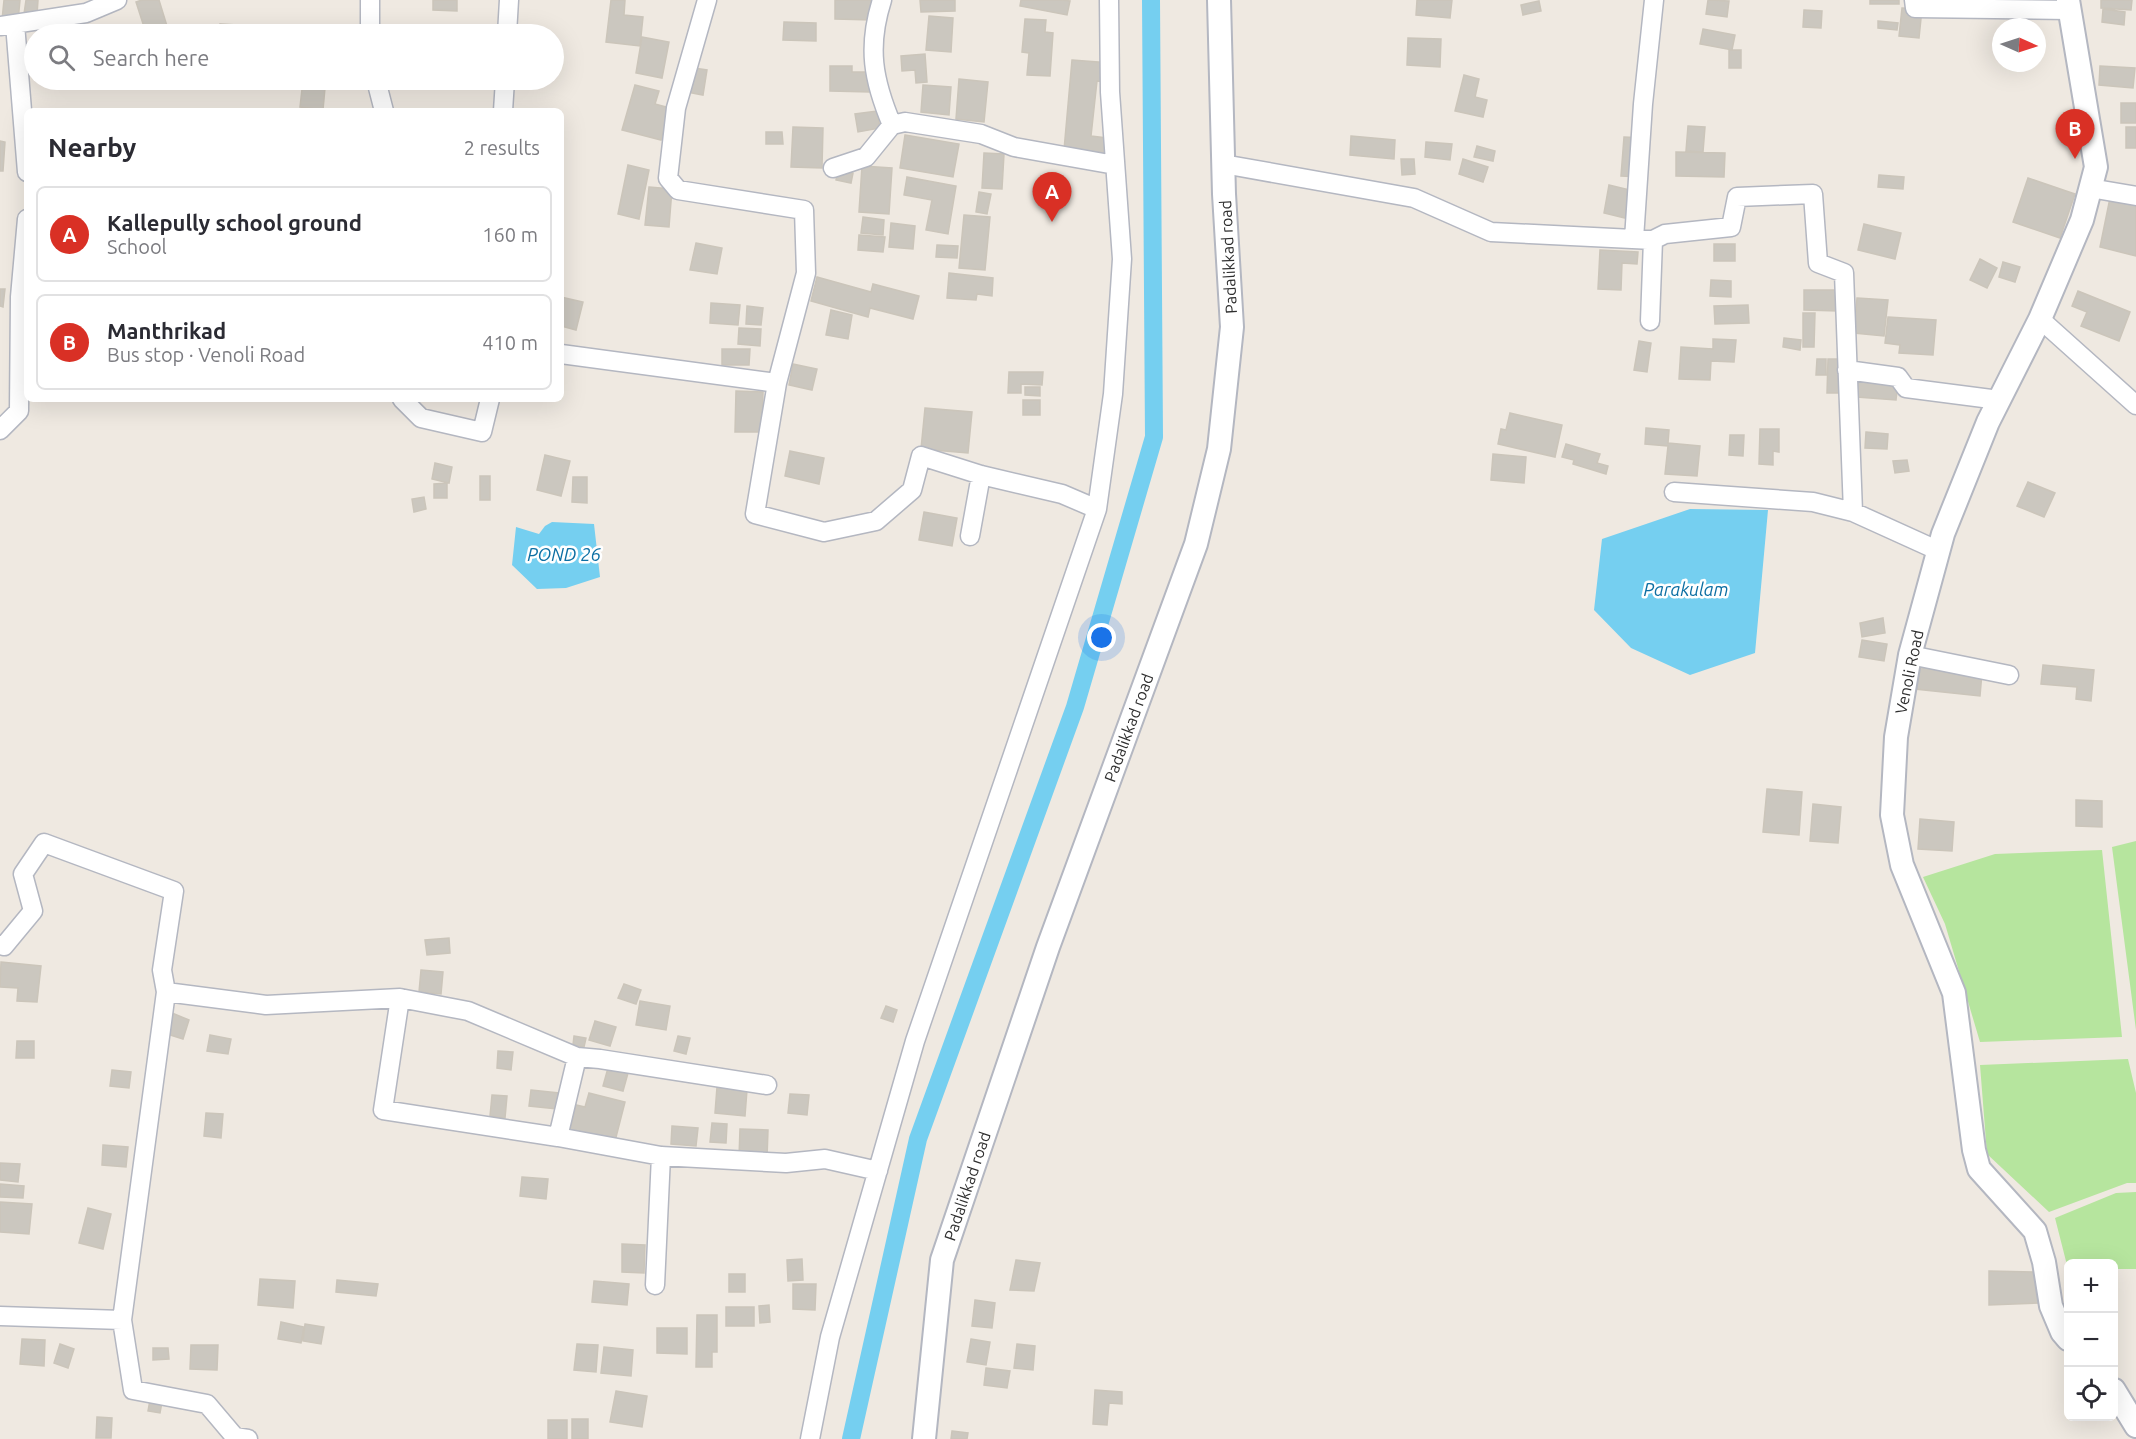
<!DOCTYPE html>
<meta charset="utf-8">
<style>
body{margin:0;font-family:Ubuntu,sans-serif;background:#f7f7f7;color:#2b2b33}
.controls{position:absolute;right:18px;bottom:18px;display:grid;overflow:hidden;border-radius:9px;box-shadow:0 6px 24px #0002}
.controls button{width:54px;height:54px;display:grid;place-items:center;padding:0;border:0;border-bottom:2px solid #e1e1e2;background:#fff;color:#2b2b33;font:30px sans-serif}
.compass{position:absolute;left:1992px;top:18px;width:54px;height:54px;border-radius:50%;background:#fff;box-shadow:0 6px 24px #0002;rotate:93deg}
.you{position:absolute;left:1102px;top:638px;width:21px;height:21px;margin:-15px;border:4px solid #fff;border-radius:50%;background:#1a73e8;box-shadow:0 0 0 9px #1a73e833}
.badge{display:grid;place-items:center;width:39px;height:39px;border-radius:50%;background:#d93025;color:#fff;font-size:20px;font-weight:700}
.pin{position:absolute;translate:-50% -50px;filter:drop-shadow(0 2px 3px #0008)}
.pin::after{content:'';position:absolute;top:32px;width:21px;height:18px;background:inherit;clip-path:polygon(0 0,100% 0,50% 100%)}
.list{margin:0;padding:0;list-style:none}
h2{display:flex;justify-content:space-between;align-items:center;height:78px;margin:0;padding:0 24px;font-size:26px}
h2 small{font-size:20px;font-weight:400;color:#7c7c81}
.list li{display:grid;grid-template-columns:39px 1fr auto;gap:18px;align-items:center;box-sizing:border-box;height:96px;margin:0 12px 12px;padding:0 12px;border:2px solid #e1e1e2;border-radius:9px}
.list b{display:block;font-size:22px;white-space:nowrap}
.list p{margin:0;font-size:20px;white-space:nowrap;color:#7c7c81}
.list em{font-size:20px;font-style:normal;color:#7c7c81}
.icon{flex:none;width:33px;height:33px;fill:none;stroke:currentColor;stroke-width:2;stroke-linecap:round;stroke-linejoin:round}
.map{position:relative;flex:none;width:2136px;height:1439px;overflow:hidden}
.search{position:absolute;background:#fff;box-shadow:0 6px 24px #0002;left:24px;top:24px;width:540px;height:66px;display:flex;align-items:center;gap:15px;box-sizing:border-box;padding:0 21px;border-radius:33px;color:#7c7c81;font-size:22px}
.panel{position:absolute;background:#fff;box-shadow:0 6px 24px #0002;left:24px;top:108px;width:540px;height:294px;border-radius:9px}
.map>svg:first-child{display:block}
</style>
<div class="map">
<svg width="2136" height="1439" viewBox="0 0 2136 1439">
<rect width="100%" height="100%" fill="#efe9e1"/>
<!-- green -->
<path fill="#b6e59e" d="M2136 841V1030L2112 847Z
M2102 850 2122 1037 1980 1042 1945 924 1923 877 1995 854Z
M2128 1059 2136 1093V1183H2127L2049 1212 1987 1154 1980 1065Z
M2136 1192V1269H2114V1264H2068V1269L2055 1218 2116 1193Z"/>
<!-- water -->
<path fill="#75cff0" d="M1690 509 1768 510 1755 653 1690 675 1631 648 1594 610 1602 539Z
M552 522 594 524 600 577 566 588 537 589 512 565 516 527 539 534 545 526Z"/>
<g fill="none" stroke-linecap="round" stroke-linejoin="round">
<!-- canal -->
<path stroke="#75cff0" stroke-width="18" d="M851 1439 918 1139 1075 707 1154 437 1151 0"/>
</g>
<!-- building -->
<path fill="#cbc7bf" stroke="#cbc5ba" stroke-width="1.5" d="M4 0H20L18 21 2 20Z
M26 0H38L37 15 24 14Z
M142 0H159L167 26 146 33 136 2Z
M433 0H457V11L433 10Z
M611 0H625L624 15 643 17 640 46 606 42Z
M835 0H873L872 20 835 19Z
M920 0H955V11L921 12Z
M1021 0H1062L1070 1 1067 15 1020 6Z
M1417 0H1452L1450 18 1416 15Z
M1708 0 1729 1 1727 17 1706 14Z
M1870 0H1899V4H1870Z
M2101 0H2132L2131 10 2101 8Z
M1539 1 1541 11 1523 15 1521 5Z
M1902 8 1922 9 1919 38 1899 36Z
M2103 9 2125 12 2124 25 2102 22Z
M1804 10 1822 11 1821 28 1803 27Z
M929 16 953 18 951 52 926 50Z
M1025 19 1046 20 1045 32 1053 33 1050 76 1027 75 1029 53 1022 52Z
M1878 21 1898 23 1897 30 1878 28Z
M784 22 816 23V41L783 40Z
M220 24 257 26V34H220Z
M1703 29 1735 35 1732 50 1700 44Z
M381 32H408V34H381Z
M642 37 669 42 662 78 636 73Z
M1408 38 1441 39 1440 67 1407 65Z
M1729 50H1741V68H1729Z
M925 54 927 82 916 83 915 70 902 71 901 56Z
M1072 60 1111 63 1109 82 1097 81 1091 136 1107 138 1106 154 1064 150Z
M680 66 707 70 703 95 676 90Z
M830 66H852V72H870V92L830 91Z
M2100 66 2135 68 2133 88 2099 85Z
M1464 75 1479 79 1475 97 1487 100 1483 117 1455 111Z
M959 79 988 82 984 122 956 119Z
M303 80H335L334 89 325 88 323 110 300 107Z
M635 85 659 91 655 104 670 108 661 140 622 130Z
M923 85 951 87 949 115 921 112Z
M2121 103H2136V123H2121Z
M877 111 880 128 858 132 855 114Z
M1688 126 1705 127 1703 152 1686 151Z
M793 127 823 128 822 168 791 167Z
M2126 127H2136V148H2126Z
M766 132H782L783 144H766Z
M905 135 959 144 953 177 900 168Z
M1351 136 1395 140 1394 159 1350 155Z
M1624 137 1644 138 1641 177 1621 176Z
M0 141 5 142 3 171H0Z
M1426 142 1452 144 1450 160 1425 157Z
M1477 146 1495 151 1493 161 1474 157Z
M1676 152 1725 153 1724 177 1676 176Z
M984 153 1004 154 1002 189 982 188Z
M1401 159H1414L1415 174 1402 175Z
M1463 159 1488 167 1483 182 1459 174Z
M628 165 649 170 639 219 618 214Z
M862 166 892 168 889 214 859 212Z
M838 170 853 173 851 183 836 180Z
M1879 175 1904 177 1903 189 1878 187Z
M907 177 956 186 948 234 926 230 932 200 904 195Z
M2028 178 2075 194 2060 238 2013 222Z
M1609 185 1630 190 1625 218 1604 213Z
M649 187 672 189 669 227 645 225Z
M979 192 991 194 987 214 976 212Z
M2111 193 2136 195V256L2100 247Z
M964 215 990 217 985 270 959 268Z
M863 217 884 220 883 235 861 233Z
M891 223 915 226 913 249 889 247Z
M1864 224 1901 233 1895 259 1858 250Z
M859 235 885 237 883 252 858 250Z
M696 243 722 248 717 274 690 270Z
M1714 244H1735V261H1714Z
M937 245 958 246 957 258 936 257Z
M1600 250 1638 252 1637 264 1622 263 1621 290 1598 289Z
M1980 259 1997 268 1987 288 1970 280Z
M2003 262 2020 267 2015 282 1999 277Z
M949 273 993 278 992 296 977 294 976 300 947 298Z
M817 277 871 292 873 284 919 296 913 319 870 308 868 317 811 301Z
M1711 280 1731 281V297L1710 296Z
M0 289H5L3 307 0 306Z
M1804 290H1838V311L1804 310Z
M2078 291 2130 312 2119 341 2081 326 2087 312 2072 306Z
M561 297 583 302 576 330 561 326Z
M1857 298 1888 300 1884 336 1854 333Z
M711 303 740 305 738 325 710 323Z
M1748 305 1749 323 1715 324 1714 306Z
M747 306 763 308 761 325 746 324Z
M831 310 852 315 848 339 826 335Z
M1803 313H1815L1814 347H1803Z
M1888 317 1936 320 1933 355 1899 353 1900 345 1885 343Z
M739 328 761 329 760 346 738 344Z
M1784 338 1801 340 1800 350 1783 347Z
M1713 339 1736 340 1734 362 1711 361 1710 380 1679 379 1681 347 1713 349Z
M1639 341 1651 343 1647 372 1634 370Z
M722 349H750L749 365H722Z
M1817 359H1826V375H1816Z
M1828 359H1842V393H1827Z
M793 364 817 369 812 390 789 385Z
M1009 372H1043L1042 385 1021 384V393H1008Z
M1858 380 1898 382 1896 400 1857 397Z
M1025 387H1040V396L1025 395Z
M736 391 763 392 762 432H735Z
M1023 400H1040V415H1023Z
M925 408 972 412 968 453 921 449Z
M1510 413 1562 425 1555 457 1498 444 1501 429 1506 430Z
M1646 428 1669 430 1668 443 1700 446 1697 476 1665 474 1668 446 1645 444Z
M1760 429H1779V452L1773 451V465L1759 464Z
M1866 432 1888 434 1887 449 1865 448Z
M1730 435H1744L1743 456 1729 455Z
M1566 444 1600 454 1597 463 1608 466 1606 474 1573 464 1574 460 1562 457Z
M790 451 824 458 819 484 785 476Z
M1493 454 1526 457 1524 483 1491 480Z
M545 455 570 461 561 496 537 490Z
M1907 460 1909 471 1895 473 1893 461Z
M435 463 452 467 449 483 432 479Z
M480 476H490V500H480Z
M573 477H587V503L572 502Z
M2028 482 2055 493 2044 517 2017 506Z
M447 483V498H434V484Z
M424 497 426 509 414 512 412 499Z
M924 512 957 518 952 546 919 540Z
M1883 618 1885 633 1862 637 1860 623Z
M1862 640 1887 644 1884 661 1859 657Z
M2043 665 2094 670 2091 701 2076 699 2077 687 2041 684Z
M1918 666 1982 673 1980 696 1915 689Z
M1767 789 1802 792 1799 835 1763 832Z
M2076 800 2102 801V827L2076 826Z
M1813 804 1841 807 1838 843 1810 841Z
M1920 819 1954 822 1952 851 1918 849Z
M449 938 450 953 427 955 425 940Z
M1 962 41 966 37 1002 17 1001 18 988 0 987Z
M421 970 443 972 441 994 419 992Z
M624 984 641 990 636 1004 618 998Z
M640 1001 670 1006 666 1030 636 1025Z
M886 1006 897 1010 893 1022 881 1018Z
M172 1013 189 1020 183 1039 164 1033Z
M595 1021 616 1027 610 1046 589 1040Z
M210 1035 231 1039 228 1054 207 1051Z
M574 1036 586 1038 584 1047 573 1045Z
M678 1036 690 1038 686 1054 674 1051Z
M17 1041H34V1058H16Z
M498 1051 513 1052 511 1070 497 1068Z
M608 1068 628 1073 623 1091 603 1086Z
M112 1070 131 1072 129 1088 110 1086Z
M717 1087 747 1090 745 1116 715 1113Z
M531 1090 559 1093 557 1109 529 1106Z
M589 1093 625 1102 615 1141 570 1130 576 1105 585 1107Z
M790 1094 809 1095 807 1115 788 1113Z
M492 1095 507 1096 505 1118 490 1116Z
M206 1113 223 1114 221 1138 204 1136Z
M712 1123 727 1124 726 1143 710 1142Z
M672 1126 698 1128 696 1146 671 1144Z
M740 1129 768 1130 767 1158 739 1157Z
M103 1145 128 1147 126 1167 102 1165Z
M0 1163 20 1164 18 1182 0 1180Z
M522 1177 548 1179 546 1199 520 1196Z
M0 1184 24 1186 23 1198 0 1197Z
M0 1202 32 1204 29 1234 0 1232Z
M88 1208 111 1214 103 1249 79 1243Z
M622 1244 645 1245 644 1273 622 1272Z
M802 1259 803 1280 788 1281 787 1260Z
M1016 1260 1040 1263 1034 1291 1010 1290Z
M1989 1271 2040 1272 2039 1303 1989 1305Z
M729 1274H745V1292H729Z
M260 1279 295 1281 293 1308 258 1305Z
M337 1280 378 1284 376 1296 336 1292Z
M594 1281 629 1284 627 1305 592 1302Z
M793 1284H816L815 1310 793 1309Z
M975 1300 995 1303 992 1328 972 1326Z
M769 1305 770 1322 760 1323 759 1306Z
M726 1307H754V1326H726Z
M697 1315H717V1352H712V1367H696Z
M281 1322 304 1327 301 1343 278 1339Z
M305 1324 324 1327 321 1344 303 1341Z
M657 1328H687V1354L657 1353Z
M22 1339 45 1340 44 1366 20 1364Z
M971 1339 990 1342 986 1365 967 1362Z
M60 1344 74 1349 68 1368 54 1363Z
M577 1344 598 1345 596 1372 574 1370Z
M1017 1344 1035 1346 1033 1370 1014 1368Z
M191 1345H218L217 1370 190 1369Z
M604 1347 633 1350 631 1376 601 1373Z
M153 1348H168L169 1359 153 1360Z
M986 1368 1010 1371 1007 1388 984 1385Z
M1095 1390 1122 1392V1404L1109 1403 1107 1425 1093 1424Z
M616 1391 647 1396 642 1427 610 1422Z
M150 1400 162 1402 160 1413 148 1411Z
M97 1417 112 1418 111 1438H96Z
M572 1419H588V1439H572Z
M548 1420H567V1439H548Z
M952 1431 968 1433 967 1439H951Z"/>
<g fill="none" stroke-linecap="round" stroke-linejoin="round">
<defs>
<path id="minor" d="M370 0V34
M707 0 676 108 668 178 678 190 804 210 806 273 777 383
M882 0C867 47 873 80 892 125L905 122 981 134 1014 147 1115 165
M1914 0 1915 8 2070 10
M15 24 27 172
M0 26 86 13 117 0
M507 34 509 0
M376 80 384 111
M503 111 505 80
M1223 164 1414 198 1491 232 1653 240 1665 234 1731 227 1737 197 1813 194 1818 263 1844 273 1853 512
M833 168 866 157 892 125
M2090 188 2136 196
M1634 239 1643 104 1654 0
M2040 319 2136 405
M1650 321 1653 240
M561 354 777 383 755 514 824 532 876 521 912 490 921 456 981 475 1062 494 1097 509
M1847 370 1898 377 1906 388 1999 400
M402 399 421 418 482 432 490 399
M0 430 19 411 20 297 27 219
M1674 492 1813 502 1853 512 1939 551
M970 536 981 475
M1910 655 2009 675
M0 945 4 946 33 911 23 874 44 843 174 891 162 970 166 992 266 1005 400 998 383 1110 558 1137 661 1156 786 1163 825 1159 878 1171
M166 992 122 1320 133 1390 207 1404 235 1437 248 1439
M400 998 468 1011 577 1057 600 1059 767 1085
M558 1137 577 1057
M655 1285 661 1156
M0 1316 122 1320
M810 1439 830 1337 915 1041 1097 509 1113 394 1122 259 1110 92 1109 0"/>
<g id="tertiary">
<path d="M2068 0 2096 167 2082 220 2040 319 1988 422 1943 534 1910 655 1896 737 1892 815 1902 865 1954 993 1974 1150 1979 1169 2035 1231 2044 1262 2051 1306 2062 1332 2068 1339"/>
<path d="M2114 1390 2136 1426"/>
<path id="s1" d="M924 1439 942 1260 1048 947 1196 544 1219 449 1232 327 1224 194 1219 0"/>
</g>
</defs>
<!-- minor casing -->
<use href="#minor" stroke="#b4b7c1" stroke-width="21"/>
<!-- tertiary casing -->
<use href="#tertiary" stroke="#b4b7c1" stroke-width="26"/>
<!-- minor -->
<use href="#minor" stroke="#fff" stroke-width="18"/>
<!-- tertiary -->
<use href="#tertiary" stroke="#fff" stroke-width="22"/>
</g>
<g text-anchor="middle" stroke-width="5" stroke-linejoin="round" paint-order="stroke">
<!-- street labels -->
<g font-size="16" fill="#2e2e2e" stroke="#fff">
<text transform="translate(1228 257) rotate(-93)" y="6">Padalikkad road</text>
<text transform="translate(1909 672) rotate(-78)" y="6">Venoli Road</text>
<text dy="6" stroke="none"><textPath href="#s1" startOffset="744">Padalikkad road</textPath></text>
<text dy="6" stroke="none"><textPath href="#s1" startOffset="258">Padalikkad road</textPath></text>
</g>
<!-- water labels -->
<g font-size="18" font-style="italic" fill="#0d6fa3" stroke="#fff">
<text x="564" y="561">POND 26</text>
<text x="1686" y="596">Parakulam</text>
</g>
</g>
</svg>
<div class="controls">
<button>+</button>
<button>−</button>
<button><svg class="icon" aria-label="locate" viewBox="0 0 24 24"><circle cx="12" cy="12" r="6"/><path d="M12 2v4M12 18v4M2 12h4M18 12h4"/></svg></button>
</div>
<svg class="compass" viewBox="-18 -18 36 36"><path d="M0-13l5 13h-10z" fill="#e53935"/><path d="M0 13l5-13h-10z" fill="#7c7c81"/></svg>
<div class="you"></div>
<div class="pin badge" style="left:1052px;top:222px">A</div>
<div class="pin badge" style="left:2075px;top:159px">B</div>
<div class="search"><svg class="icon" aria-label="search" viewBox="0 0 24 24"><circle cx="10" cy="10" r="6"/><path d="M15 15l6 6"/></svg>Search here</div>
<section class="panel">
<h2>Nearby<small>2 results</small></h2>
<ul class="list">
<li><span class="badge">A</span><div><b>Kallepully school ground</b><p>School</p></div><em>160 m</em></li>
<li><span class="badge">B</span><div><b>Manthrikad</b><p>Bus stop · Venoli Road</p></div><em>410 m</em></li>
</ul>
</section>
</div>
